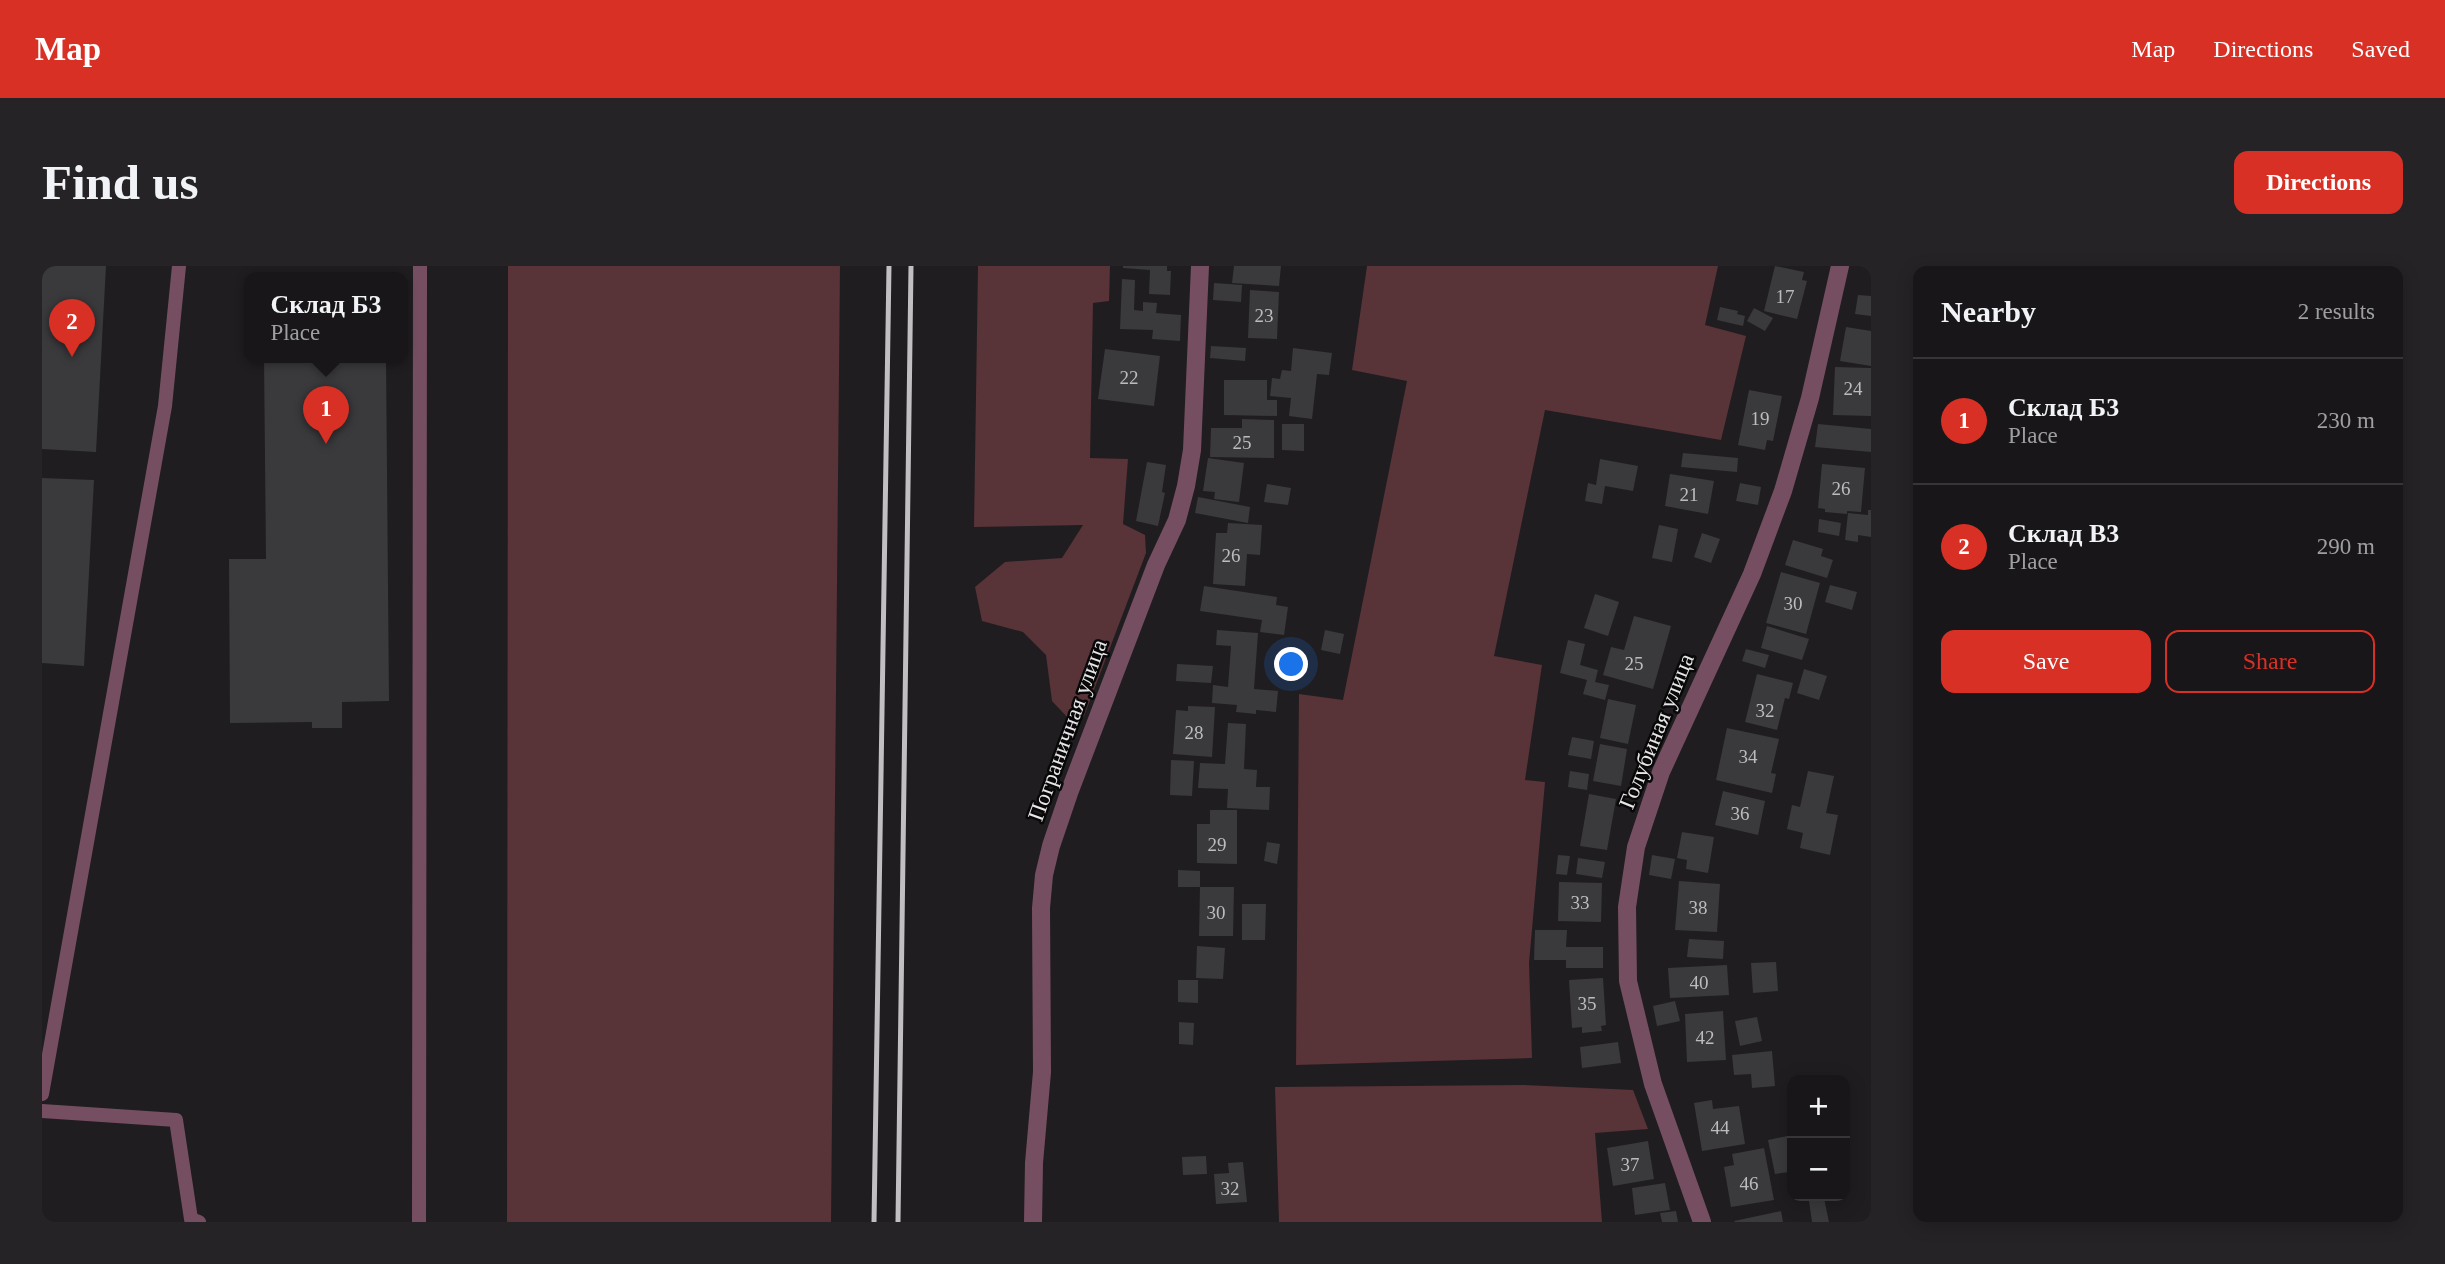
<!DOCTYPE html>
<meta charset="utf-8">
<style>
body{margin:0;font-family:Georgia,serif;background:#252325;color:#f1f3f6}
.controls{position:absolute;right:21px;bottom:21px;display:grid;overflow:hidden;border-radius:14px;box-shadow:0 4px 18px #0003}
.controls button{width:63px;height:63px;display:grid;place-items:center;padding:0;border:0;border-bottom:2px solid #363537;background:#181618;color:#f1f3f6;font:35px sans-serif}
.you{position:absolute;left:1250px;top:399px;width:24px;height:24px;margin:-18px;border:5px solid #fff;border-radius:50%;background:#1a73e8;box-shadow:0 0 0 10px #1a73e833}
.badge{display:grid;place-items:center;width:46px;height:46px;border-radius:50%;background:#d93025;color:#fff;font-size:23px;font-weight:700}
.pin{position:absolute;translate:-50% -58px;filter:drop-shadow(0 2px 4px #0008)}
.pin::after{content:'';position:absolute;top:37px;width:24px;height:21px;background:inherit;clip-path:polygon(0 0,100% 0,50% 100%)}
.popup{position:absolute;left:202px;top:6px;width:164px;height:91px;box-sizing:border-box;display:grid;place-content:center;border-radius:14px;background:#181618;filter:drop-shadow(0 2px 5px #0005);font-size:23px;white-space:nowrap;color:#9f9fa2}
.popup b{font-size:26px;color:#f1f3f6}
.popup::after{content:'';position:absolute;left:50%;top:100%;margin-left:-14px;border:14px solid transparent;border-top-color:#181618}
.list{margin:0;padding:0;list-style:none}
h2{display:flex;justify-content:space-between;align-items:center;height:91px;margin:0;padding:0 28px;font-size:30px}
h2 small{font-size:23px;font-weight:400;color:#9f9fa2}
.list li{display:grid;grid-template-columns:46px 1fr auto;gap:21px;align-items:center;box-sizing:border-box;height:126px;padding:0 28px;border-top:2px solid #363537}
.list b{display:block;font-size:26px;white-space:nowrap}
.list p{margin:0;font-size:23px;white-space:nowrap;color:#9f9fa2}
.list em{font-size:23px;font-style:normal;color:#9f9fa2}
.actions{display:flex;gap:14px;padding:21px 28px}
.actions a{flex:1;padding:16px 0;border:2px solid #d93025;border-radius:14px;text-align:center;font-size:24px;color:#d93025}
.actions .main{background:#d93025;color:#fff}
.map{position:relative;flex:none;width:1829px;height:956px;overflow:hidden;border-radius:14px}
header{display:flex;align-items:center;gap:42px;box-sizing:border-box;height:98px;padding:0 35px;background:#d93025;color:#fff}
header strong{font-size:33px}
nav{display:flex;gap:38px;margin-inline-start:auto;font-size:24px}
.intro{display:flex;align-items:center;justify-content:space-between;box-sizing:border-box;height:168px;padding:0 42px}
h1{margin:0;font-size:49px}
.button{padding:18px 32px;border-radius:14px;background:#d93025;color:#fff;font-size:24px;font-weight:700}
main{display:flex;gap:42px;padding:0 42px}
aside{flex:1;background:#181618;border-radius:14px;box-shadow:0 4px 18px #0003}
.map>svg:first-child{display:block}
</style>
<header>
<strong>Map</strong>
<nav><a>Map</a><a>Directions</a><a>Saved</a></nav>
</header>
<div class="intro"><h1>Find us</h1><a class="button">Directions</a></div>
<main>
<div class="map">
<svg width="1829" height="956" viewBox="0 0 1829 956">
<rect width="100%" height="100%" fill="#201d20"/>
<!-- green -->
<path fill="#583337" d="M466 0H798L789 956H465Z
M936 0H1068L1067 35 1051 37 1048 192 1086 193 1081 258 1103 269 1104 287 1042 450 1026 452 1010 435 1004 389 981 366 940 355 933 321 963 296 1020 292 1041 259 932 261Z
M1325 0H1676L1663 59 1704 70 1679 174 1503 144 1452 390 1500 399 1483 514 1503 516 1487 697 1490 792 1254 799 1257 428 1301 434 1365 115 1310 104Z
M1482 819 1591 824 1606 863 1553 867 1560 956H1237L1233 821Z"/>
<!-- building -->
<path fill="#3a393c" d="M0 0H64L54 186 0 183Z
M1081 0H1125V5H1129L1128 29 1107 28 1108 4 1081 2Z
M1192 0H1239L1237 20 1190 17Z
M1733 0 1762 6 1760 14 1765 15 1755 53 1722 45Z
M1080 13 1093 14 1092 44 1101 45V36L1115 37 1114 47 1139 49 1138 75 1110 73 1111 64 1078 63Z
M1172 17 1200 19 1199 36 1171 34Z
M1208 24 1237 26 1235 73 1206 72Z
M1816 29 1829 30V50L1813 48Z
M1678 41 1696 45 1695 48 1703 50 1701 60 1675 54Z
M1712 42 1731 52 1723 65 1705 55Z
M1804 61 1829 65V100L1798 95Z
M1169 80 1204 82 1203 95 1168 92Z
M1251 82 1290 87 1287 109 1275 108 1270 153 1247 150 1249 132 1228 130 1230 112 1238 113 1240 104 1249 105Z
M1063 83 1118 90 1112 140 1056 133Z
M222 92H344L347 435 300 436V462H270V456L188 457 187 293H224Z
M1793 101 1829 102V150L1791 149Z
M1182 114H1225V134H1235V150L1182 149Z
M1707 124 1740 130 1731 175 1725 174 1723 184 1696 179Z
M1200 153 1232 154V192L1168 191 1169 162H1200Z
M1240 158H1262V185L1240 184Z
M1776 158 1829 163V186L1773 181Z
M1641 187 1696 192 1695 206 1639 201Z
M1166 192 1202 197 1197 236 1172 233 1173 226 1161 225Z
M1558 193 1596 200 1591 225 1563 220 1560 238 1543 235 1546 217 1554 219Z
M1105 196 1124 199 1120 226 1123 227 1116 260 1094 255Z
M1780 198 1823 202 1819 246 1805 245V248L1783 246V243L1776 242Z
M1628 208 1672 215 1666 248 1623 240Z
M0 212 52 214 42 400 0 397Z
M1698 217 1719 221 1716 239 1694 235Z
M1225 218 1249 222 1246 239 1222 236Z
M1156 231 1208 241 1206 257 1153 247Z
M1826 244H1829V271L1816 269V276L1803 274 1806 247 1826 249Z
M1777 253 1799 257 1797 270 1776 266Z
M1186 257 1220 259 1218 289 1205 288 1203 320 1171 318 1174 267H1185Z
M1617 259 1636 263 1630 296 1610 292Z
M1660 267 1678 273 1669 297 1652 291Z
M1751 274 1781 283 1779 290 1791 294 1785 312 1743 299Z
M1739 306 1778 317 1764 368 1724 357Z
M1788 319 1815 326 1810 344 1783 336Z
M1162 320 1235 331 1234 339 1246 341 1242 369 1218 366 1220 354 1158 345Z
M1553 328 1577 336 1566 370 1542 362Z
M1592 350 1629 360 1611 423 1561 409 1569 381 1582 384Z
M1725 360 1767 373 1760 394 1719 382Z
M1175 364 1216 367 1212 423 1236 425 1234 446 1214 444V448L1194 446 1195 439 1170 437 1171 419 1186 421 1189 380 1174 379Z
M1283 364 1302 368 1298 388 1279 384Z
M1526 374 1543 378 1538 399 1556 404 1553 416 1567 419 1563 434 1541 428 1545 414 1518 407Z
M1704 383 1727 389 1723 402 1700 395Z
M1135 398 1171 400 1169 417 1134 415Z
M1762 403 1785 410 1777 434 1755 427Z
M1715 408 1751 417 1747 433 1743 432 1735 464 1703 456Z
M1566 433 1594 439 1586 478 1558 472Z
M1146 440 1173 441 1170 491 1131 488 1134 444 1146 445Z
M1186 457 1204 458 1202 503 1215 504 1214 521H1228L1227 544 1185 542 1186 523 1156 522 1158 497 1183 498Z
M1685 462 1737 473 1729 507 1734 508 1730 527 1674 514Z
M1530 471 1552 475 1549 493 1526 489Z
M1558 478 1585 483 1579 520 1551 515Z
M1129 494 1152 495 1150 530 1128 529Z
M1528 505 1547 508 1545 524 1526 521Z
M1766 505 1792 510 1784 547 1796 549 1788 589 1758 582 1761 567 1745 563 1750 539 1758 541Z
M1681 525 1723 535 1716 569 1673 559Z
M1547 528 1574 533 1565 584 1538 580Z
M1168 544H1195V598L1155 597V558H1168Z
M1640 566 1672 571 1666 607 1644 603 1645 594 1635 592Z
M1225 576 1238 578 1235 598 1222 595Z
M1516 589 1528 590 1525 609 1514 608Z
M1610 589 1633 593 1629 613 1607 609Z
M1536 592 1563 596 1560 612 1534 608Z
M1136 604 1158 605V621H1192L1191 670H1157L1158 621H1136Z
M1637 615 1678 618 1675 666 1633 664Z
M1517 616 1560 617 1559 656 1516 655Z
M1200 638H1224L1223 674H1200Z
M1493 664H1525L1524 681H1561V702H1524V694H1492Z
M1647 673 1682 675 1681 693 1645 691Z
M1155 680 1183 682 1181 713 1154 712Z
M1734 696 1736 725 1711 727 1709 697Z
M1685 699 1687 729 1628 732 1626 702Z
M1561 712 1564 759 1559 760 1560 765 1540 767V761L1530 762 1527 714Z
M1136 714H1156V737L1136 736Z
M1633 735 1638 755 1615 760 1611 740Z
M1681 745 1684 794 1645 796 1643 748Z
M1715 751 1720 775 1698 780 1693 755Z
M1137 756 1152 757 1151 779 1137 778Z
M1576 776 1579 797 1540 802 1538 781Z
M1730 785 1733 820 1710 822 1709 808 1692 809 1690 789Z
M1670 834 1671 843 1697 840 1703 878 1660 885 1652 837Z
M1750 869V917H1749L1747 906 1733 908 1726 874Z
M1606 875 1612 913 1571 920 1565 882Z
M1722 882 1732 934 1689 941 1682 901 1692 899 1690 888Z
M1164 890 1165 908 1141 909 1140 891Z
M1201 896 1205 936 1174 938 1172 908 1187 907 1186 897Z
M1623 917 1628 944 1593 949 1590 922Z
M1782 932 1787 956H1770L1767 935Z
M1634 945 1636 956H1620L1618 947Z
M1739 945 1741 956H1693L1692 955Z"/>
<g fill="none" stroke-linecap="round" stroke-linejoin="round">
<!-- lane -->
<path stroke="#754f61" stroke-width="14" d="M0 828 123 140 137 0
M0 845 134 854 149 953 157 956
M377 956 378 0"/>
<!-- street -->
<path stroke="#754f61" stroke-width="18" d="M991 956 992 897 1000 806 999 642 1002 609 1009 580 1027 527 1114 299 1135 254 1144 220 1150 184 1158 0
M1660 956 1611 818 1586 715 1585 641 1594 581 1619 506 1710 308 1741 225 1768 132 1798 0"/>
<!-- rail -->
<path stroke="#c1bfc1" stroke-width="5" d="M832 956 847 0
M856 956 869 0"/>
</g>
<g text-anchor="middle" stroke-width="5" stroke-linejoin="round" paint-order="stroke">
<!-- number labels -->
<g font-size="19" fill="#bcbbbd">
<text x="1743" y="37">17</text>
<text x="1222" y="56">23</text>
<text x="1087" y="118">22</text>
<text x="1811" y="129">24</text>
<text x="1718" y="159">19</text>
<text x="1200" y="183">25</text>
<text x="1799" y="229">26</text>
<text x="1647" y="235">21</text>
<text x="1189" y="296">26</text>
<text x="1751" y="344">30</text>
<text x="1592" y="404">25</text>
<text x="1723" y="451">32</text>
<text x="1152" y="473">28</text>
<text x="1706" y="497">34</text>
<text x="1698" y="554">36</text>
<text x="1175" y="585">29</text>
<text x="1538" y="643">33</text>
<text x="1656" y="648">38</text>
<text x="1174" y="653">30</text>
<text x="1657" y="723">40</text>
<text x="1545" y="744">35</text>
<text x="1663" y="778">42</text>
<text x="1678" y="868">44</text>
<text x="1588" y="905">37</text>
<text x="1707" y="924">46</text>
<text x="1188" y="929">32</text>
</g>
<!-- street labels -->
<g font-size="23" fill="#e8e6e8" stroke="#090809">
<text transform="translate(1025 464) rotate(-70)" y="8">Пограничная улица</text>
<text transform="translate(1614 465) rotate(-68)" y="8">Голубиная улица</text>
</g>
</g>
</svg>
<div class="controls">
<button>+</button>
<button>−</button>
</div>
<div class="you"></div>
<div class="pin badge" style="left:284px;top:178px">1</div>
<div class="popup"><b>Склад Б3</b>Place</div>
<div class="pin badge" style="left:30px;top:91px">2</div>
</div>
<aside>
<h2>Nearby<small>2 results</small></h2>
<ul class="list">
<li><span class="badge">1</span><div><b>Склад Б3</b><p>Place</p></div><em>230 m</em></li>
<li><span class="badge">2</span><div><b>Склад В3</b><p>Place</p></div><em>290 m</em></li>
</ul>
<div class="actions"><a class="main">Save</a><a>Share</a></div>
</aside>
</main>
